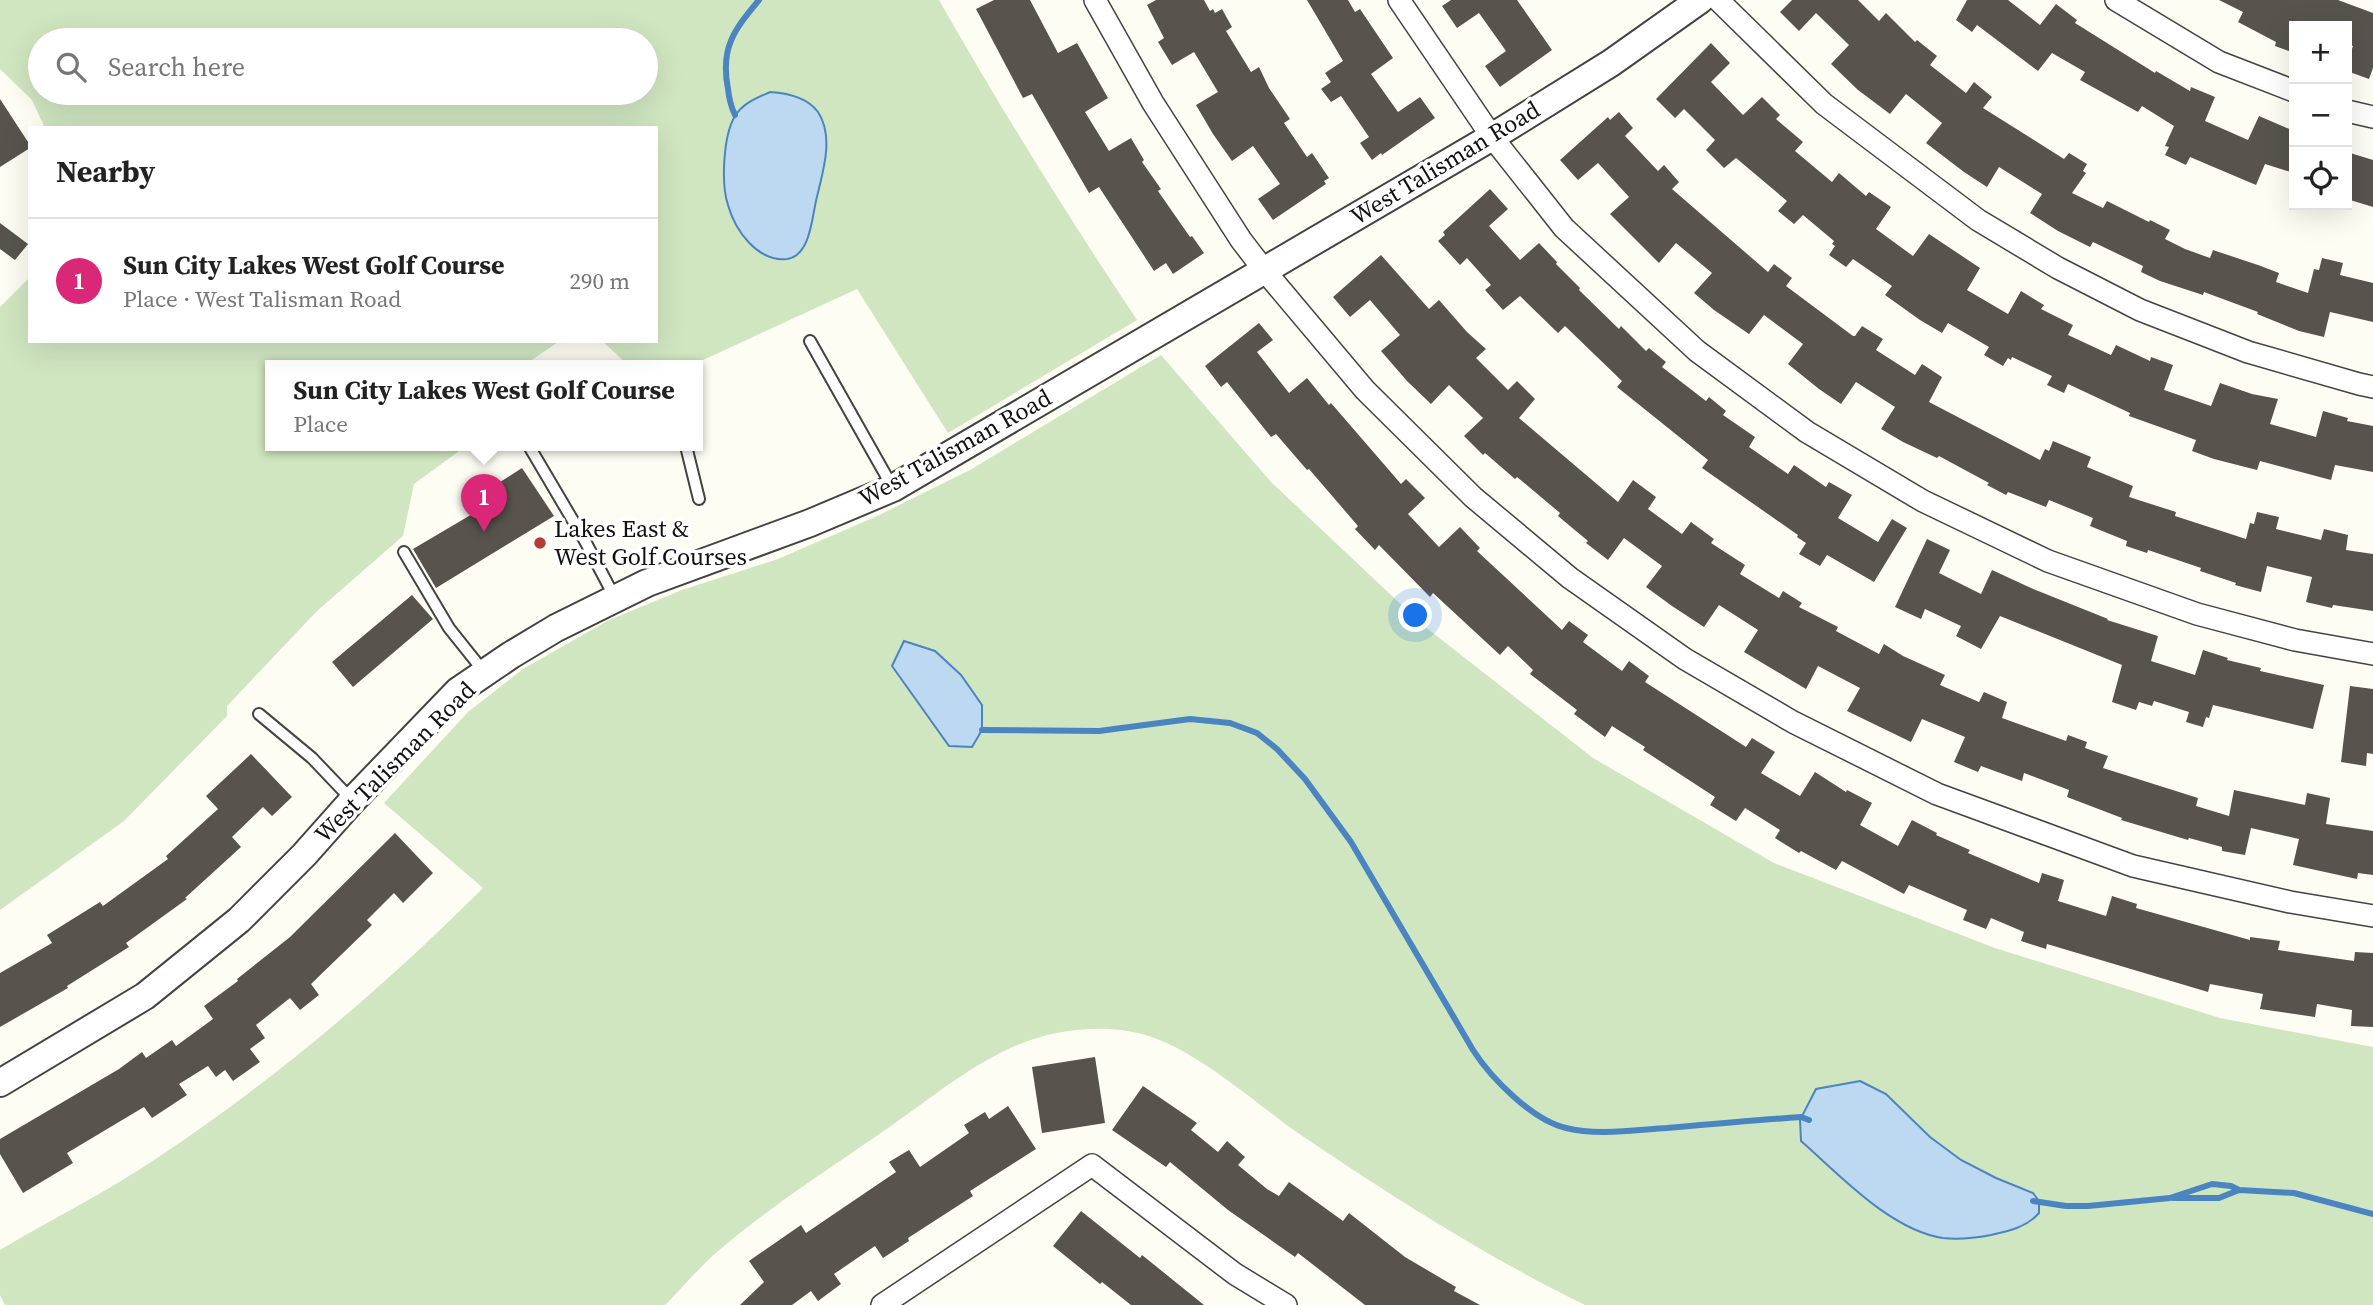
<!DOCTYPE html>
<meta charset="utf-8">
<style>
body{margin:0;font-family:"Source Serif 4",serif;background:#f2f2f2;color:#222}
.controls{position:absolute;right:21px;top:21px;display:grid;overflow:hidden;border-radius:0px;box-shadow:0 7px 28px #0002}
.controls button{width:63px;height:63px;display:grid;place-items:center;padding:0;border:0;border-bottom:2px solid #e0e0e0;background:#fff;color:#222;font:35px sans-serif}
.you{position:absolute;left:1416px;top:616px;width:24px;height:24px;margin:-18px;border:5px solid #fff;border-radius:50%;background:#1a73e8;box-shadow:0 0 0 10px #1a73e833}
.badge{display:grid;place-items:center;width:46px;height:46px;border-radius:50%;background:#db2777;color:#fff;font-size:23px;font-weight:700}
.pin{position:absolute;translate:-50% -58px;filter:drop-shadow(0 2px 4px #0008)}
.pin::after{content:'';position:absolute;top:37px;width:24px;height:21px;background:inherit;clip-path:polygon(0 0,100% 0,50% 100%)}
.popup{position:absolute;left:265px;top:360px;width:438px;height:91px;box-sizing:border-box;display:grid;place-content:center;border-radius:0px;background:#fff;filter:drop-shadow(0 2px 5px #0005);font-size:23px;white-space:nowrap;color:#767676}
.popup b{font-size:26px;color:#222}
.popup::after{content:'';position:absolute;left:50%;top:100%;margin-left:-14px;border:14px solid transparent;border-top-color:#fff}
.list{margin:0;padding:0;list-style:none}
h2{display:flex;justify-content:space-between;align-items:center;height:91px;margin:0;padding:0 28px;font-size:30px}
h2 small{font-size:23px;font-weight:400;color:#767676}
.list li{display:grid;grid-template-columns:46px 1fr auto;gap:21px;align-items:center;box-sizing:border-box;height:126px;padding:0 28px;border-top:2px solid #e0e0e0}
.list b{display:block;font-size:26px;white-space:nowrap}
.list p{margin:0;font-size:23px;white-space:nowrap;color:#767676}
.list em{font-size:23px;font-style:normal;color:#767676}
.icon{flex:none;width:38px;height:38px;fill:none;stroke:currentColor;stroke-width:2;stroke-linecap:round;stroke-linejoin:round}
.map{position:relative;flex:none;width:2373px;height:1305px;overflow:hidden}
.search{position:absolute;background:#fff;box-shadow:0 7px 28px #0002;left:28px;top:28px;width:630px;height:77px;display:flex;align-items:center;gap:18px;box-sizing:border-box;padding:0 24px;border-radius:38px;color:#767676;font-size:26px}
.panel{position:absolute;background:#fff;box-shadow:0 7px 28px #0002;left:28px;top:126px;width:630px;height:217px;border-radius:0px}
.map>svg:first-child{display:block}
</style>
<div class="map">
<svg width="2373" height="1305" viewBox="0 0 2373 1305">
<rect width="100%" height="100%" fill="#fefdf4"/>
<!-- green -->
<path fill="#d0e6c0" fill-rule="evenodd" d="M0 0H939C1001 109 1067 215 1137 320L948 433 857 289 690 366H629L602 341H656V128H45L32 100 0 69ZM40 40H646V93H40Z
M30 277V341H568L558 342 523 366H270V446H466L414 484 403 536 317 611 227 706V716L124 821 0 910V307Z
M1161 355 1271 482 1424 626 1593 758 1774 863 1995 948 2220 1018 2373 1047V1305H1585C1487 1257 1394 1198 1304 1137 1255 1104 1190 1042 1133 1032 1097 1025 1054 1030 1020 1044 975 1062 931 1098 891 1126 835 1165 775 1203 723 1247 702 1264 684 1286 665 1305H5L0 1295V1250C53 1218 109 1191 160 1156 277 1078 384 987 483 888L384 803 468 712 523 669 609 620 682 590 778 559 875 517 970 470Z"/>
<!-- water -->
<path fill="#bdd8f1" stroke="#4b85c1" stroke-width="2" d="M770 92C786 93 807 97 818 112 835 138 822 174 816 201 812 218 810 256 787 259 757 262 735 230 728 205 721 184 723 136 735 116 743 103 757 98 770 92Z
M904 641 935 651 961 675 982 705V730L972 747 949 746 892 666Z
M1860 1081 1886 1094 1930 1137 1961 1160 1996 1178 2033 1193 2039 1201V1213C2027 1227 2009 1231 1991 1235 1975 1238 1959 1240 1943 1238 1890 1230 1840 1175 1801 1141L1800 1120 1816 1089Z"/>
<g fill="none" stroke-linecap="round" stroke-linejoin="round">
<!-- stream -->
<path stroke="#4b85c1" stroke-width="6" d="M735 115C731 107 729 98 728 89 720 48 734 30 759 0
M982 730 1099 731 1190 719 1230 723 1257 733 1277 749 1305 779 1351 842 1473 1050C1491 1078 1532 1120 1566 1128 1597 1136 1635 1130 1667 1128 1712 1124 1757 1120 1801 1117L1809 1120
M2173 1198H2219L2239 1190
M2033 1201 2066 1206H2088L2170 1198 2212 1184 2231 1186 2239 1190 2294 1193 2373 1214"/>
</g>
<!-- building -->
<path fill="#58534d" d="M994 0H1030L1058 53 1077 43 1108 98 1085 112 1109 151 1131 138 1144 160 1142 162 1161 189 1158 191 1190 237 1192 236 1204 253 1173 274 1166 263 1154 271 1099 187 1089 193 1032 94 1023 98 976 9Z
M1156 0H1204L1210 11 1213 9 1215 13 1222 9 1232 27 1226 31 1251 72 1259 67 1269 88 1290 119 1284 123 1307 157 1312 153 1329 178 1324 181 1326 184 1273 220 1258 199 1280 184 1253 146 1232 161 1213 134 1196 105 1218 92 1194 52 1172 65 1158 42 1164 38 1147 5Z
M1307 0H1348L1355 12 1360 9 1393 58 1371 74 1398 112 1420 97 1435 118 1382 155 1381 153 1372 160 1360 143 1369 137 1341 96 1331 102 1321 89 1331 82 1325 73 1343 61Z
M1451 0H1517L1552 50 1500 87 1485 66 1506 51 1479 13 1457 28 1442 6Z
M1792 0H1858L1879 21 1886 13 1915 42 1917 40 1937 56 1930 65 1966 93 1974 82 1992 97 1983 108 2064 159 2069 153 2087 164 2083 171 2086 173 2072 193 2103 208 2107 201 2149 222 2150 220 2170 230 2165 239 2185 249 2210 258 2213 250 2258 265 2279 273 2276 282 2308 293 2314 269 2319 270 2322 258 2343 263 2340 275 2373 283V322L2330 312 2324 337 2299 331 2257 314 2258 312 2204 292 2203 295 2160 281 2141 272 2143 266 2093 242 2090 247 2058 231 2030 213 2042 194 1999 167 1987 187 1964 172 1926 143 1942 123 1906 94 1890 114 1858 90 1831 64 1849 45 1816 13 1799 31 1780 12Z
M1967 0H2008L2040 25 2056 4 2077 20 2075 23 2155 73 2156 71 2190 91 2191 87 2215 97 2205 121 2248 140 2259 116 2294 131V173L2265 164 2256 185 2190 157 2186 165 2165 155 2169 147 2165 146 2174 126 2142 106 2138 112 2080 80 2085 72 2052 53 2038 71 1977 25 1972 32 1956 20Z
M2219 0H2338L2373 13V68L2369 79 2347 71V63L2353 46 2347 44V26H2294V53L2275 46 2276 42 2238 22 2243 12Z
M1711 43 1730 63 1711 82 1743 115 1762 97 1780 115 1776 119 1803 142 1795 151 1832 182 1839 173 1866 196 1869 192 1891 207 1876 229 1913 256 1929 234 1980 268 1967 290 2008 314 2021 291 2044 305 2041 309 2073 325 2068 335 2111 355 2116 345 2150 361 2151 357 2173 365 2164 390 2211 406 2220 383 2252 394 2278 399 2270 424 2316 437 2323 411 2348 418 2347 421 2373 426V472L2335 465 2331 480 2260 461 2257 470 2214 459 2192 451 2196 440 2129 416 2130 413 2068 384 2064 393 2047 385 2052 376 2012 357 2011 360 2008 358 2003 366 1984 355 1989 347 1948 323 1942 333 1920 320 1885 295 1892 286 1853 259 1846 267 1829 255 1835 246 1832 244 1834 241 1803 215 1794 224 1778 211 1787 201 1736 158 1724 168 1706 150 1715 140 1684 109 1675 118 1656 99Z
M0 99 30 145V148L0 167Z
M1619 112 1633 128 1625 136 1658 171 1664 165 1679 182 1672 189 1768 272 1774 264 1792 278 1786 286 1853 336H1855L1862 326 1883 339 1876 350 1915 375 1922 364 1942 377 1929 402 2040 460 2045 449 2049 451 2053 441 2091 457 2087 467 2133 486 2129 497 2176 512 2175 516 2246 539 2250 523 2254 524 2257 512 2279 517 2276 529 2321 540 2324 529 2348 535 2346 550 2373 554V611L2333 605 2332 608 2306 602 2312 577 2267 566 2261 592 2235 585 2236 583 2200 571 2201 568 2148 550 2147 553 2126 546 2127 541 2090 526 2093 518 2049 500 2046 507 2008 492 2006 495 1987 485 1989 483 1939 456 1937 458 1903 442 1881 429 1895 407 1856 382 1841 404 1819 389 1788 364 1803 344 1764 315 1749 334 1714 310 1694 293 1712 273 1676 243 1659 263 1610 214 1629 197 1598 163 1578 180 1560 160 1608 117 1610 120Z
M2347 152 2373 160V207L2347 199Z
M1490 189 1508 209 1489 226 1520 260 1539 243 1557 262 1556 264 1580 288 1579 290 1619 329 1621 326 1646 351 1649 348 1666 362 1662 367 1706 401 1709 397 1726 411 1723 415 1755 437 1749 447 1788 474 1794 465 1826 487 1829 482 1852 495 1838 518 1878 542 1892 519 1907 528 1874 582 1827 555 1820 566 1799 554 1806 543 1797 537 1798 535 1702 468 1708 460 1617 387 1622 381 1565 326 1558 333 1520 296 1503 310 1485 290 1491 285 1467 258 1460 265 1438 241 1445 235 1443 232Z
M0 223 28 244 15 260 0 249Z
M1381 255 1429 309 1439 300 1467 332 1486 349 1476 358 1508 390 1517 381 1535 399 1519 418 1618 502 1633 480 1656 497 1648 509 1682 534 1691 522 1714 539 1711 543 1745 565 1740 574 1779 598 1783 591 1802 603 1799 607 1838 627 1836 631 1879 654 1884 644 1903 656 1945 675 1940 685 1979 702 1984 692 2007 702 2002 718 2066 741 2068 735 2087 742 2085 748 2108 756 2103 768 2198 798 2196 806 2229 816 2234 790 2305 805 2307 793 2330 798 2326 824 2373 831V875L2358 873 2357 879 2293 865 2299 839 2251 828 2245 855 2222 851V847L2189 838 2188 840 2121 820 2122 818 2067 797 2069 790 2024 773 2022 781 1981 766 1978 772 1954 762 1965 737 1922 719 1911 742 1847 711 1860 688 1818 666 1806 689 1744 652 1758 630 1719 605 1704 627 1672 606 1646 587 1662 566 1624 538 1608 560 1586 543 1588 541 1558 516 1560 513 1517 477 1515 479 1485 453 1483 455 1464 436 1483 418 1449 385 1431 404 1407 381 1381 351 1400 335 1370 300 1350 317 1333 297Z
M1259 323 1273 340 1257 352 1289 393 1307 378 1329 405 1331 403 1401 484 1406 479 1425 498 1408 514 1439 547 1460 527 1480 548 1477 551 1562 630 1569 621 1588 635 1583 642 1622 671 1629 661 1649 676 1645 682 1746 747 1752 738 1775 752 1761 773 1800 796 1815 772 1846 792 1847 790 1872 803 1860 825 1898 846 1912 820 1937 833 1936 835 1970 850 1968 853 2039 883 2042 873 2064 880 2058 901 2106 916 2112 896 2137 904 2136 908 2250 940V937L2280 941 2278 950 2354 961 2355 952 2373 953V1027L2351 1026 2352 1010 2317 1004 2315 1017 2260 1009 2263 994 2210 984 2208 992 2047 944 2046 949 2021 941 2024 932 1991 918 1986 929 1963 920 1967 910 1909 885 1904 894 1842 861 1836 870 1801 851 1799 853 1775 838 1780 830 1745 808 1736 821 1710 805 1715 797 1643 750 1645 747 1612 726 1605 737 1574 714 1577 710 1530 674 1533 670 1508 646 1500 655 1433 593 1430 597 1379 545 1375 550 1355 529 1358 526 1309 469 1307 470 1276 434 1271 437 1227 382 1221 387 1205 366Z
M522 468 554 516 436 588 413 549 474 513 467 503Z
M1927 539 1950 550 1939 573 1981 594 1992 570 2031 588 2108 619 2107 620 2158 636 2151 661 2195 675 2203 650 2228 658 2227 660 2261 668 2260 671 2324 685 2313 729 2213 705 2209 718 2206 717 2203 727 2186 722 2189 712 2154 701 2152 706 2139 702 2136 710 2112 702 2122 665 2000 616 1981 649 1956 636 1961 626 1925 609 1921 619 1895 607Z
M412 595 433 619 353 687 332 662Z
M2350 686 2373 689V754L2367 753 2366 766 2341 762Z
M251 754 292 797 272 816 263 807 232 837 241 847 185 898 187 899 126 943 129 947 67 986 68 988 0 1027V973L52 943 47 935 100 902 103 906 168 859 166 856 218 809 206 796Z
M395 833 433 873 403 903 394 893 367 920 372 925 311 984 319 995 300 1010 290 998 256 1025 265 1038 250 1049 260 1062 233 1081 225 1070 216 1077 208 1066 179 1084 187 1095 152 1118 144 1107 67 1153 73 1163 23 1193 0 1154V1139L119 1069 142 1052 146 1058 172 1040 176 1046 213 1019 204 1006 238 981 237 979 290 937Z
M1095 1057 1105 1123 1042 1133 1032 1067Z
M1143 1086 1197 1123 1191 1130 1218 1152 1227 1141 1245 1157 1238 1165 1267 1189 1279 1196 1289 1182 1343 1221 1349 1213 1405 1257 1456 1287 1454 1291 1480 1305H1365L1298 1253 1295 1257 1228 1210 1170 1162 1166 1167 1112 1130Z
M1008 1106 1036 1149 970 1191 973 1196 908 1238 909 1241 883 1258 875 1246 834 1274 841 1284 818 1301 811 1291 792 1305H740L764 1282 749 1261 801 1225 806 1233 896 1172 889 1162 909 1150 920 1167 969 1133 964 1125 985 1112 989 1119Z
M1081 1211 1140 1258 1142 1255 1204 1305H1131L1102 1282 1100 1284 1053 1246Z"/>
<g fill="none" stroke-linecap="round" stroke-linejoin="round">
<defs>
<path id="service" d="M810 341 893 488
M529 446 585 541 615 598
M686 446 699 499
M404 552 449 628 485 673
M259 714 312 758 352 800"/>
<path id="minor" d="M1095 0 1153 103 1241 240 1264 270 1365 390 1473 497 1570 578 1685 659 1793 722 1937 794 2133 866 2290 902 2373 916
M1399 0 1492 137 1564 228 1697 351 1807 432 1923 501 2048 561 2197 614 2295 640 2373 654
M1718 0 1824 104 1978 220 2058 268 2140 310 2248 352 2359 384 2373 387
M2116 0 2219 62 2294 91
M2347 111 2373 117
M882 1305 1092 1165 1235 1274 1286 1305"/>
<path id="tertiary" d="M0 1083 145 996 239 920 304 855 352 801 458 691 511 655 556 628 647 583 810 523 893 488 1492 137 1611 63 1700 0"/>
</defs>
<!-- service casing -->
<use href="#service" stroke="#434343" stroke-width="14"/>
<!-- minor casing -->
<use href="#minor" stroke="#434343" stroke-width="24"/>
<!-- tertiary casing -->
<use href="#tertiary" stroke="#434343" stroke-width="30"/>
<!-- service -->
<use href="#service" stroke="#fff" stroke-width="10"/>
<!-- minor -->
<use href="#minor" stroke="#fff" stroke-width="21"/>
<!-- tertiary -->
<use href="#tertiary" stroke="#fff" stroke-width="26"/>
</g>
<!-- markers -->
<circle fill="#b43c34" stroke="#fff" stroke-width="2.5" cx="540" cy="543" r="7"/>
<g text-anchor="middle" stroke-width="7" stroke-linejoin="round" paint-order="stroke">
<!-- street labels -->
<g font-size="24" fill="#101010" stroke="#fff">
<text transform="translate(1445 163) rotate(-31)" y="8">West Talisman Road</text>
<text transform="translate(955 448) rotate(-29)" y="8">West Talisman Road</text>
<text transform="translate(395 762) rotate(-45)" y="8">West Talisman Road</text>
</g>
<!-- poi labels -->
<g font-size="24" fill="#101010" stroke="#fff" text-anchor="start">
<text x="554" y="537">Lakes East &amp;<tspan x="554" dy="28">West Golf Courses</tspan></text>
</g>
</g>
</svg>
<div class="controls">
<button>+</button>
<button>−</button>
<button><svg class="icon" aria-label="locate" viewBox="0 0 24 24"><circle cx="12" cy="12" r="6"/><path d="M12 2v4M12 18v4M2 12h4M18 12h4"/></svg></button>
</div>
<div class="you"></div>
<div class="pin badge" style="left:484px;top:532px">1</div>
<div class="popup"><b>Sun City Lakes West Golf Course</b>Place</div>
<div class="search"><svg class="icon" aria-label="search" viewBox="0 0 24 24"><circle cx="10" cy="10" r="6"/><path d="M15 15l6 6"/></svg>Search here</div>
<section class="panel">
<h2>Nearby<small></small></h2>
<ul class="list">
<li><span class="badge">1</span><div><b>Sun City Lakes West Golf Course</b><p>Place · West Talisman Road</p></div><em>290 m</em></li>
</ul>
</section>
</div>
